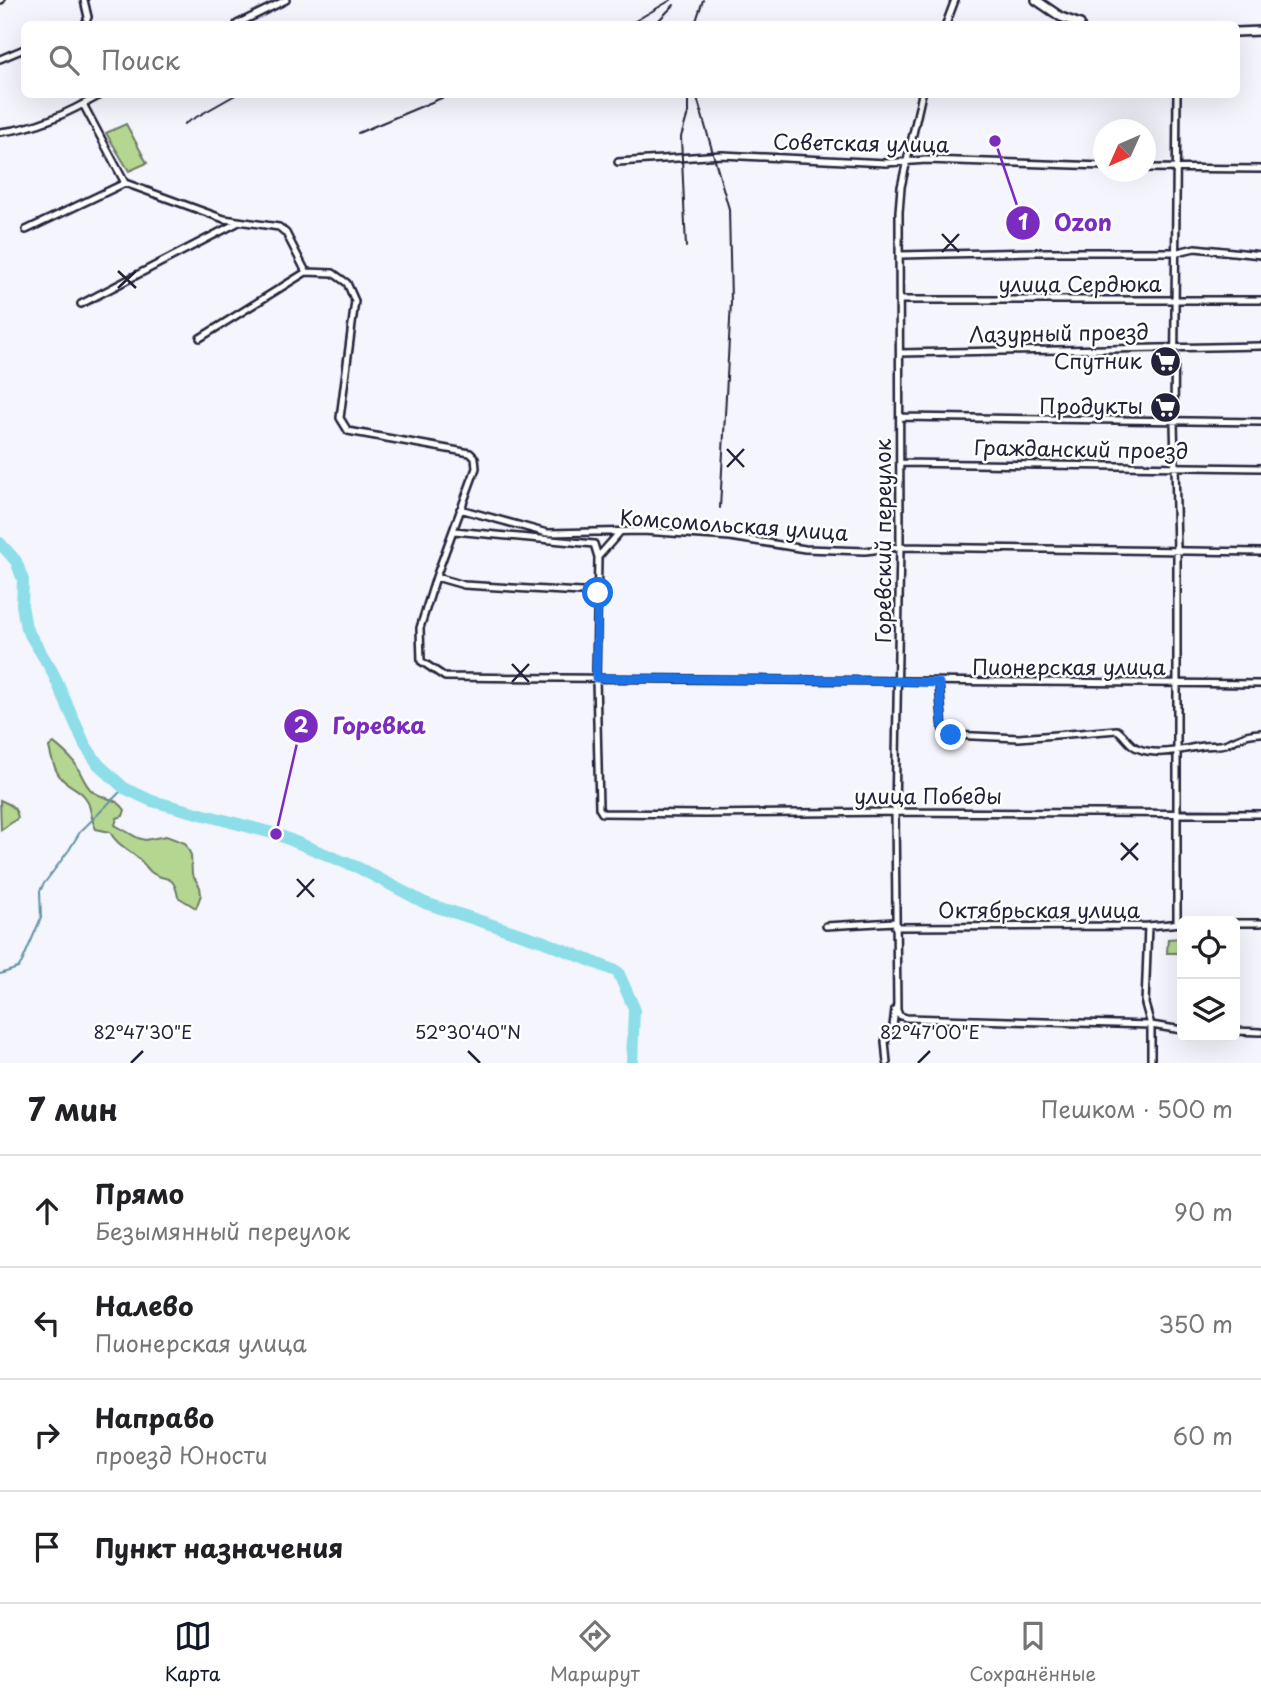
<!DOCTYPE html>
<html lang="ru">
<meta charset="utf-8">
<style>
body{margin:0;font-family:"Playpen Sans",sans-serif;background:#f2f2f2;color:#202124}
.controls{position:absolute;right:21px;bottom:21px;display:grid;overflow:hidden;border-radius:10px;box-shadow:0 7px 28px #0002}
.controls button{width:63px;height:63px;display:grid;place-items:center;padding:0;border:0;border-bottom:2px solid #e0e0e0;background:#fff;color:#202124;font:35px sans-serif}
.compass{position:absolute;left:1093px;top:119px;width:63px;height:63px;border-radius:50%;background:#fff;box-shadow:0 7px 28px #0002;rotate:225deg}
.stop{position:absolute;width:21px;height:21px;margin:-16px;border:5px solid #1a73e8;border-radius:50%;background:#fff}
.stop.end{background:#1a73e8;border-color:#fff;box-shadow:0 2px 7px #0008}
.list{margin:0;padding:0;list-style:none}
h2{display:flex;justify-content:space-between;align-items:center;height:91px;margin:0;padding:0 28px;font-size:30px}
h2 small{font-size:23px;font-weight:400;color:#757577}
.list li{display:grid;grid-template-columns:46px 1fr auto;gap:21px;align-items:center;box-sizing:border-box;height:112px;padding:0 28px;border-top:2px solid #e0e0e0}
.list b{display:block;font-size:26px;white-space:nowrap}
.list p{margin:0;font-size:23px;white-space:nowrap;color:#757577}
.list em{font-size:23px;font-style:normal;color:#757577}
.icon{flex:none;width:38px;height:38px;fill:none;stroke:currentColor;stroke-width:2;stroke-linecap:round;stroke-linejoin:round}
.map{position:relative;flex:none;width:1261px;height:1063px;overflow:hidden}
.search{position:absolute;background:#fff;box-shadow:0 7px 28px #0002;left:21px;right:21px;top:21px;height:77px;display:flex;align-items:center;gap:18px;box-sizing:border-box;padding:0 24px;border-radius:10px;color:#757577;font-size:26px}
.sheet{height:539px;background:#fff}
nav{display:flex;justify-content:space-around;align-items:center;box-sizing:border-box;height:98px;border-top:2px solid #e0e0e0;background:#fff;font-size:19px;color:#757577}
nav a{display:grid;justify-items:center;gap:4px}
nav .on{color:#111827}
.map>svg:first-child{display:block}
</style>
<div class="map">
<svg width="1261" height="1063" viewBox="0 0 1261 1063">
<rect width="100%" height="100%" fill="#f4f5fd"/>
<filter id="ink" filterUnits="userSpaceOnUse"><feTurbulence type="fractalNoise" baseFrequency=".0143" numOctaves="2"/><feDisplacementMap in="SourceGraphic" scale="14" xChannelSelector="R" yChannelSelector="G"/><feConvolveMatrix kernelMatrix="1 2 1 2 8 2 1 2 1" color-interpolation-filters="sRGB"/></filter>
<g filter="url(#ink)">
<!-- green -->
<path fill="#b5d690" stroke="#6c7c66" stroke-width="2" d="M126 124 147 163 129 171 106 133Z
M54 743C61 749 73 758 77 767 82 775 85 785 92 791 104 800 116 797 125 810L123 816 117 818 115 825 138 838 145 840 166 836 185 843 191 855 192 874 200 887 201 895 196 908 178 897C173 871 165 883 151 872 147 868 143 863 139 859 128 849 117 845 110 832L96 829C90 819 92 806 85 797 79 789 69 786 62 779 55 772 51 757 49 747Z
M0 800C10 804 16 807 18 818L1 830Z
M1182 938V953H1167L1168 939Z"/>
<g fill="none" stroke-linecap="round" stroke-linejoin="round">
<!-- stream -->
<path stroke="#6293a3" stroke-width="2" d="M0 974 18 968 22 962 41 918 40 891 43 885 69 850 80 832 124 788"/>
<!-- river -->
<path stroke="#8ddee8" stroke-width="12" d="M0 543 16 561 23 580 22 605 26 628 52 671 85 745 98 764 124 788 152 801 276 834 359 868 425 903 542 941 618 972 634 1008 632 1063"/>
<defs>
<path id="street" d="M0 0H1
M84 0 88 17 85 24
M237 24 286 0
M946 24 955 0
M0 59 24 49
M922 94 901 187 899 212 900 547 895 812 897 1010 899 1015 906 1018 1151 1025 1182 1030
M83 104 125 183 224 219 279 227 286 233 306 272
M0 132C36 129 70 112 102 94
M618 162 722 155 886 163 926 160 1104 166
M1146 168 1261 169
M26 230 125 183
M899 255 1036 252H1178L1195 248 1261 255
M900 300H1261
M81 304 237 223
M200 338 306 272 333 273 347 283 355 301 340 418 348 431 470 453 475 458 476 468 436 577 420 628 421 661 445 677 1261 684
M900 353 1261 346
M900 417 1261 422
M900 463 1261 468
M460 509 547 533 643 531 730 537 805 549 865 551 900 547 1261 552
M454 531 594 544 598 557
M620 532 598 557 596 678 599 808 602 813 705 814 895 812 1261 814
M436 577 464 585 598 593
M939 683 943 730 951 735 1019 738 1117 730C1125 735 1128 744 1137 748 1158 757 1182 749 1203 746 1210 745 1218 746 1225 744 1240 739 1244 733 1261 733
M1177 923V550L1174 422 1177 94
M1235 923H1261
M826 926 895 922
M1148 926 1145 1004 1151 1025V1063
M895 927 1148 926 1182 923
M1235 1031 1261 1032
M887 1063 885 1041 893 1026 895 1009"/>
<path id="secondary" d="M1036 0 1061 17 1080 24
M1236 32 1261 31"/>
</defs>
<!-- street casing -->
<use href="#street" stroke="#22223b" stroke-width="10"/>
<!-- secondary casing -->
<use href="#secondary" stroke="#22223b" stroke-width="12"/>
<!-- street -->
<use href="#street" stroke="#fff" stroke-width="5"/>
<!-- secondary -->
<use href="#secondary" stroke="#fff" stroke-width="7"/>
<!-- rail -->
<path stroke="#22223b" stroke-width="2" d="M630 24 671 0
M655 24 674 5
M695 24 703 0
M696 94 729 209 731 302 720 508
M184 124 237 94
M358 133 451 94
M686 247 681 137 688 113V94"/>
</g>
</g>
<g fill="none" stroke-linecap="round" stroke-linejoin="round" filter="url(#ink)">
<!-- route -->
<path stroke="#1a73e8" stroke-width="9" d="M598 593 596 678 899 681 939 683 943 730 951 735"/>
</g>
<!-- ticks -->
<path fill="none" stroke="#22223b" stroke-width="2.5" d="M942 234 959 252M942 252 959 234M118 271 136 288M118 288 136 271M727 449 744 467M727 467 744 449M512 664 529 682M512 682 529 664M1121 843 1138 860M1121 860 1138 843M297 879 314 897M297 897 314 879M468 1051 480 1063M131 1063 143 1051M918 1063 930 1051"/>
<!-- icons -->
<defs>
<symbol id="supermarket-disc" viewBox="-11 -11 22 22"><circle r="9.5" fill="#22223b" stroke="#fff"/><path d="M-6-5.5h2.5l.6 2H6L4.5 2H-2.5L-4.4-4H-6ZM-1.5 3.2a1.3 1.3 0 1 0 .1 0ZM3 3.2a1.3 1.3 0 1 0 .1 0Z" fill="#fff"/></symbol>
</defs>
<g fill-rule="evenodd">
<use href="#supermarket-disc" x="1148" y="344" width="35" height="35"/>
<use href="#supermarket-disc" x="1148" y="390" width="35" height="35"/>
</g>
<g text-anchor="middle" stroke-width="5" stroke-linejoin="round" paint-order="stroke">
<!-- street labels -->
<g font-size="21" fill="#22223b" stroke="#fff">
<text transform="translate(861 144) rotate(1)" y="7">Советская улица</text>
<text x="1080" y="292">улица Сердюка</text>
<text transform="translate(1059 334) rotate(-1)" y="7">Лазурный проезд</text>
<text transform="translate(1081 450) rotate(1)" y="7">Гражданский проезд</text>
<text transform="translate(734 526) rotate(4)" y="7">Комсомольская улица</text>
<text transform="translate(884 541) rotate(-90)" y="7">Горевский переулок</text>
<text x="1069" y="675">Пионерская улица</text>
<text x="928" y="804">улица Победы</text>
<text x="1039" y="918">Октябрьская улица</text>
</g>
<!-- poi labels -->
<g font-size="21" fill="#22223b" stroke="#fff" text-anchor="end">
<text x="1142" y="369">Спутник</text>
<text x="1143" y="414">Продукты</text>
</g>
</g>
<g font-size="18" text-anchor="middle" fill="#22223b" stroke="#fff" stroke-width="5" stroke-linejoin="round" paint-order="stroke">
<text x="930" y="1039">82°47'00"E</text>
<text x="143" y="1039">82°47'30"E</text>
<text x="468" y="1039">52°30'40"N</text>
</g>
<!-- callouts -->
<path fill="none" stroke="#7b2cbf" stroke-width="2.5" d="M995 141L1023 223M276 834L301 726"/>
<g fill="#7b2cbf" stroke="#fff" stroke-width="2.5">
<circle cx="995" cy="141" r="7"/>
<circle cx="276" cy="834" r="7"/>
<circle cx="1023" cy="223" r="18"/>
<circle cx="301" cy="726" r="18"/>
</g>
<g font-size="21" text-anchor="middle" font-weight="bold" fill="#fff">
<text x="1023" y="230">1</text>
<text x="301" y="733">2</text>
</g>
<g font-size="23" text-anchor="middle" font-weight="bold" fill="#7b2cbf" stroke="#fff" stroke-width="5" stroke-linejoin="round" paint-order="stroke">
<text x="1083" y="231">Ozon</text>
<text x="379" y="734">Горевка</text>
</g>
</svg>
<div class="controls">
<button><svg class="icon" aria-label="locate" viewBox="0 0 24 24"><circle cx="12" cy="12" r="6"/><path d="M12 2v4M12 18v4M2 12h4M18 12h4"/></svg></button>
<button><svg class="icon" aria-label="layers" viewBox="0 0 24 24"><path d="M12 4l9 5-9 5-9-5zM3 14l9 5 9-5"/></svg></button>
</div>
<svg class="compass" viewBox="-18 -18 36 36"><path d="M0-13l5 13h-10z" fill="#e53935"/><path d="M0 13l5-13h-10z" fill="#757577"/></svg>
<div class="stop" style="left:598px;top:593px"></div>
<div class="stop end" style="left:951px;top:735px"></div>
<div class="search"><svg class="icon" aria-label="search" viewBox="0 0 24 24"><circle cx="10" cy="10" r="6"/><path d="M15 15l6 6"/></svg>Поиск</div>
</div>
<section class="sheet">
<h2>7 мин<small>Пешком · 500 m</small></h2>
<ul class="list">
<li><svg class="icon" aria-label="ahead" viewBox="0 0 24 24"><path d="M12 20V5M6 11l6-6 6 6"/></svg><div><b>Прямо</b><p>Безымянный переулок</p></div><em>90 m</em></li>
<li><svg class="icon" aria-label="left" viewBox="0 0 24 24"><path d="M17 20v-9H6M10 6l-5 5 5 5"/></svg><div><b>Налево</b><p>Пионерская улица</p></div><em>350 m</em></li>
<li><svg class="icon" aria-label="right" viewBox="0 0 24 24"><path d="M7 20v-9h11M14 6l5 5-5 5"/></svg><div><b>Направо</b><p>проезд Юности</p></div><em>60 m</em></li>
<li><svg class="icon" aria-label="arrive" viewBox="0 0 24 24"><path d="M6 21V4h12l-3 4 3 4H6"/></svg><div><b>Пункт назначения</b></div></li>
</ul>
</section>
<nav>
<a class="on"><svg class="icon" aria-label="map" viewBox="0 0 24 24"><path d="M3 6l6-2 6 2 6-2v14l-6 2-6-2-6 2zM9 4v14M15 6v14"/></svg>Карта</a>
<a><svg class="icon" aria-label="directions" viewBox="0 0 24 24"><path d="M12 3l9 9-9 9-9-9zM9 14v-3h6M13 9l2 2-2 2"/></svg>Маршрут</a>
<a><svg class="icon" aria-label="saved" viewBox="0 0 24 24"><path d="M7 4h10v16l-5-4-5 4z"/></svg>Сохранённые</a>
</nav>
